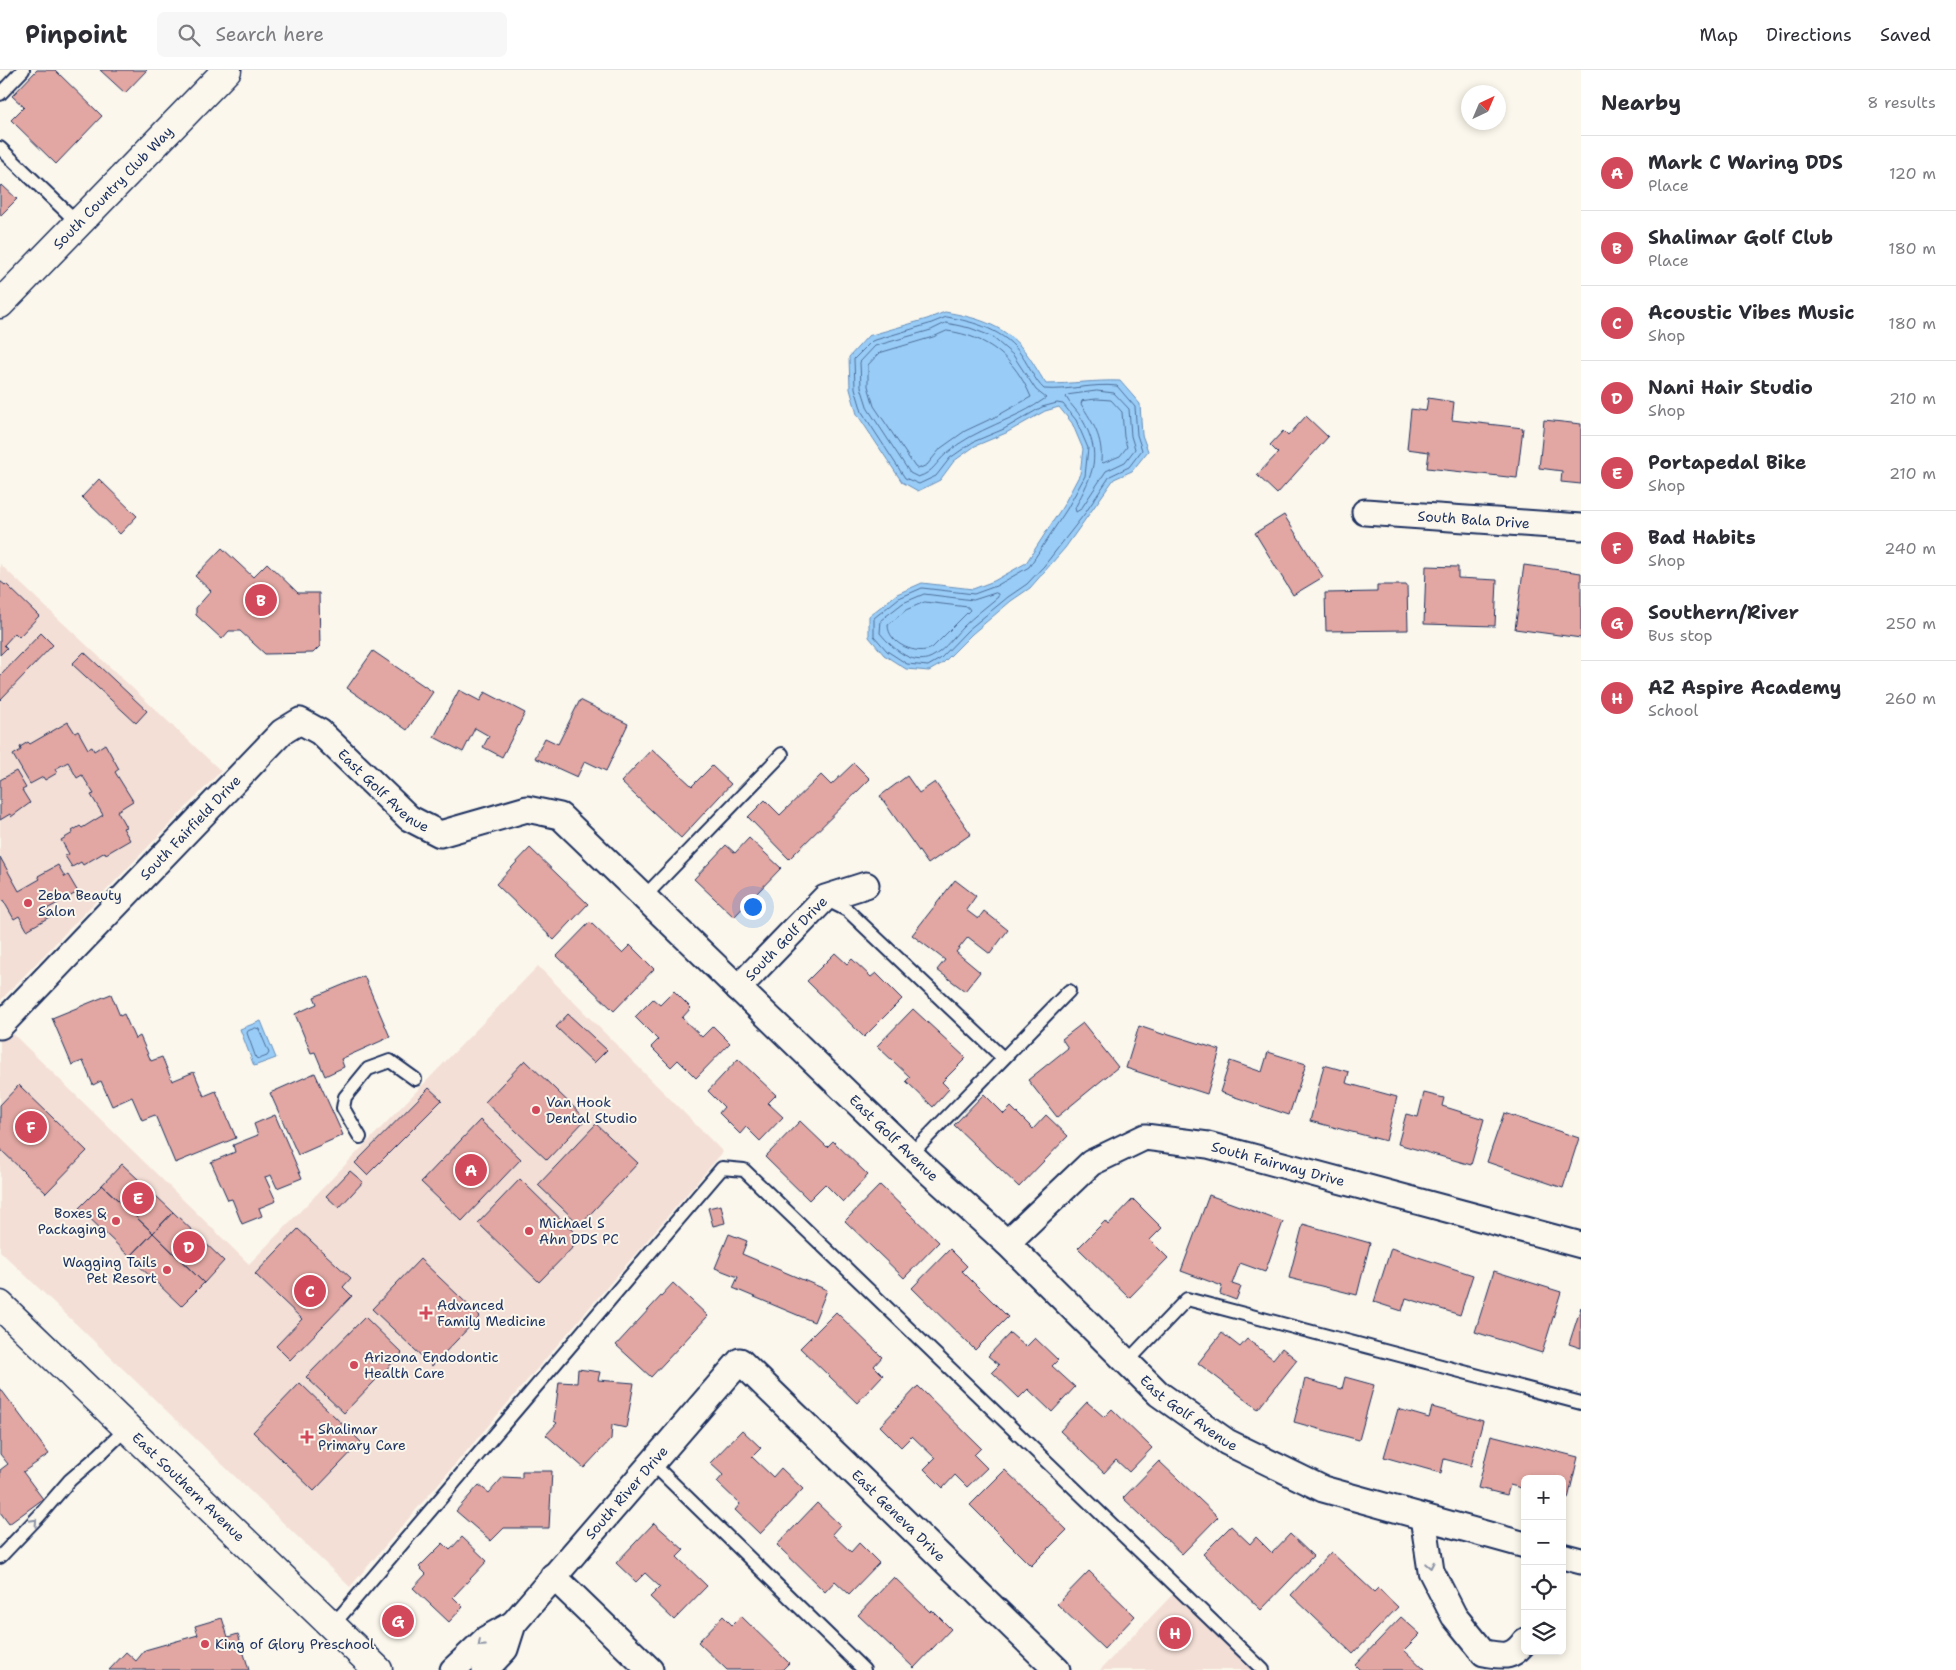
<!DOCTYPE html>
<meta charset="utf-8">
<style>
body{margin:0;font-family:"Shantell Sans",sans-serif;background:#f7f7f7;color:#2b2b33}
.controls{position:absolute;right:15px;bottom:15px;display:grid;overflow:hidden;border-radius:8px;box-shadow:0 2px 8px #0003}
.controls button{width:45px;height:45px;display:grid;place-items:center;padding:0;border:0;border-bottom:1px solid #e1e1e2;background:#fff;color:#2b2b33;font:25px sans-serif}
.compass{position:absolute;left:1461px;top:15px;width:45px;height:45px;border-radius:50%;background:#fff;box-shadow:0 2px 8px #0003;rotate:44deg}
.you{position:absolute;left:752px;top:836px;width:18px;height:18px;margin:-12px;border:4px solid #fff;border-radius:50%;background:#1a73e8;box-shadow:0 0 0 8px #1a73e833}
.badge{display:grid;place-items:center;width:32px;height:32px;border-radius:50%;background:#d1495b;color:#fff;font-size:16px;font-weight:700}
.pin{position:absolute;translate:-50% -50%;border:2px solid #fff;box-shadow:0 1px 5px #0006}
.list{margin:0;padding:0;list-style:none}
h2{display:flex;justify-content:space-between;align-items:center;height:65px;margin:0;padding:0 20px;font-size:21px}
h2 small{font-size:16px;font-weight:400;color:#7c7c81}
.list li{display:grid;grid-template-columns:32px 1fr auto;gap:15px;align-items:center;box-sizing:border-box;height:75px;padding:0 20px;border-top:1px solid #e1e1e2}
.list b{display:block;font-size:19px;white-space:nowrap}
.list p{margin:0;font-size:16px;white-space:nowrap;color:#7c7c81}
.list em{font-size:16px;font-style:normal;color:#7c7c81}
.icon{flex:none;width:28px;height:28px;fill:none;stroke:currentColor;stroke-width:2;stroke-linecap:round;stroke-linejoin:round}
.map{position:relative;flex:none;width:1581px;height:1600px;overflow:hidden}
header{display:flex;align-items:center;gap:30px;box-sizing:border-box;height:70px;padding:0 25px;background:#fff;border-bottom:1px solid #e1e1e2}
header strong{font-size:24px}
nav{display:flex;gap:28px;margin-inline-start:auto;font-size:18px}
.search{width:350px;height:45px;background:#f7f7f7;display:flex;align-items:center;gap:12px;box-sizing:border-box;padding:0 18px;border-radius:8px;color:#7c7c81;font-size:19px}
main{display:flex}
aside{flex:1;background:#fff}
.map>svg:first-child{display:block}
</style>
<header>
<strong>Pinpoint</strong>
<div class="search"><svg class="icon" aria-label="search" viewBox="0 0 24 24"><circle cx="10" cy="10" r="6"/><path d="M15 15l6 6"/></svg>Search here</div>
<nav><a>Map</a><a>Directions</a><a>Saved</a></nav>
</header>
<main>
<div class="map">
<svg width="1581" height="1600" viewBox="0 0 1581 1600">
<rect width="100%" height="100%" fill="#fbf7ec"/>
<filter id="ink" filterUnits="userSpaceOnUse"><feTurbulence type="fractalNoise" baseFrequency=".02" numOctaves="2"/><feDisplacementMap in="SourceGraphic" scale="10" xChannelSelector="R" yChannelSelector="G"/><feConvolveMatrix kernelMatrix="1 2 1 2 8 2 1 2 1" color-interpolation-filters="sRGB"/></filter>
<g filter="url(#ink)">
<!-- built -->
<path fill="#f4dfd6" d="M0 494 221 701 0 931Z
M538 896 723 1082 350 1517 0 1181V970L9 960 249 1194Z
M1174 1523 1252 1600H1100Z"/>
<!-- water -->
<path fill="#99cdf7" stroke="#678eba" d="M945 242C974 247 1002 254 1022 278 1031 288 1038 302 1046 314 1071 314 1095 310 1120 311L1140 334 1142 365 1148 381 1132 401 1114 409 1065 478 1030 518 1011 531 972 564 943 593 929 601 906 599 884 585 869 567V546L897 524 922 513 973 519 994 511 1026 493 1063 436 1080 404 1083 379 1072 353 1059 337 1045 341 1006 363 975 376 954 391 940 410 918 421 902 412 857 344 850 319 849 287 868 266 927 249Z
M261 951 276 988 254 996 240 959Z"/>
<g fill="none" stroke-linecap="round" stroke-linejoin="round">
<!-- shore -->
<path stroke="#4d6e9b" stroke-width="1" d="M947 247C975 252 1005 260 1022 286 1029 296 1035 311 1044 319 1069 321 1093 313 1117 316L1135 337 1137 365 1142 380 1129 397 1110 406 1086 442 1044 496 1027 514 1008 527 968 560 940 589 928 596 907 594 887 581 874 566V548L899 528 922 518 974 524 996 516 1029 497 1067 439 1085 406 1088 378 1076 350 1063 334 1057 333 1042 337 1004 359 973 372 950 388 936 406 919 414 905 408 862 342 855 318 854 289 872 271 929 254Z
M946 253 970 258 991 266 1013 285 1036 320 1046 328C1016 350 975 358 947 383 935 393 934 402 918 407L910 403 868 339 861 317 860 292 875 276 931 260Z
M947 261C988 266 1015 289 1031 327L997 346 965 361 941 378 927 395 918 399 915 397 874 336 868 316V295L879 283 933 267Z
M1097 321 1114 323 1129 339 1131 366 1135 379 1125 392 1106 401 1081 439 1076 442 1075 438C1093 403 1103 386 1082 349 1078 341 1070 335 1066 327L1068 325Z
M1097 329 1111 330 1122 342 1124 367 1127 377 1120 386 1103 393 1101 391C1103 368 1093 353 1081 334L1082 331Z
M996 523 998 524V527C986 537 974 546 963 557 954 566 946 578 935 585 915 599 893 579 880 563L881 550 903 533 924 524 973 530Z
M925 532 968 537 970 540 932 578C917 586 888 574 888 555L906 540Z
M256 958 259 959 269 983 267 986 259 989 256 988 247 963 248 961Z"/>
</g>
<!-- building -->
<path fill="#e2a7a2" stroke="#1b2f5e" d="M37 0H55L102 46 56 94 11 50 24 37 12 26Z
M100 0H147L125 23Z
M2 115 17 129 0 146V117Z
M1428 328 1454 332 1452 350 1523 358 1517 408 1427 398 1429 382 1407 379 1411 339 1426 341Z
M1306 346 1328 367 1277 424 1257 405 1278 383 1270 375 1283 361 1288 366Z
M1544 350 1581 354V414L1561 412 1562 401 1539 398Z
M99 409 137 446 120 464 82 427Z
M1284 445 1323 507 1293 525 1255 463Z
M222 478 253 507 267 493 298 523H319L320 576 313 583 265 584 240 561H229L222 569 196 545V538L211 521 195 506Z
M1524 495 1581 503V568L1515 559Z
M1426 496 1458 497V508L1497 510 1495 556 1424 554Z
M0 511 5 515 6 514 39 546 19 567 15 563 4 575 7 578 0 585Z
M1377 515H1407L1408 560 1326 561 1325 523 1377 522Z
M41 563 53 575 0 630V606Z
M373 581 433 622 407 660 347 618Z
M84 582 147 641 136 653 72 594Z
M459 620 480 631 485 622 525 643 502 687 483 677 489 666 475 658 463 682 434 667Z
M580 630 628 654 606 701 585 691 577 707 535 688 545 668 558 674Z
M68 652 75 663 78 661 88 679 92 677 94 681 105 674 119 699 115 702 133 731 117 741 126 757 123 758 130 770 106 784 105 782 83 795 81 792 72 797 65 786 69 784 61 770 73 763 72 761 80 756 82 758 103 745 91 725 94 724 82 705 77 708 68 692 55 699 57 703 45 710 43 707 30 714 13 685 21 680 20 677 28 672 30 674Z
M652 679 692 716 712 696 731 714 681 768 621 712Z
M854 693 870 709 789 789 748 747 765 730 780 745 821 705 831 715Z
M16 701 26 718 22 720 30 733 11 747 10 744 0 750V710Z
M907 706 919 723 935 712 971 764 928 794 880 726Z
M749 768 781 798 734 847 694 809 726 775 735 783Z
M530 778 588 834 554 870 496 814Z
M0 787 19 821 40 809 38 806 58 795 65 807 68 805 78 822 47 839 51 846 27 860 19 846 14 849 3 830 0 831Z
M955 810 976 826 966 840 978 849 984 841 1008 860 990 884 968 867 956 882 980 902 965 921 937 900 945 890 912 865Z
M590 852 622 883 630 875 654 899 614 941 557 886Z
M835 883 847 894 852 889 871 907 876 903 902 929 864 967 807 911Z
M364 906 390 967 341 989 344 997 325 1006 315 982 311 983 295 944 317 934 314 927Z
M674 921 691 938 682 948 702 967 713 956 730 973 696 1008 678 990 671 997 651 977 658 970 635 947 653 929 660 935Z
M111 924 120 946 124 944 135 969 140 966 151 991 162 987 172 1011 194 1002 204 1026 216 1021 236 1068 175 1093 155 1045 142 1050 132 1027 112 1036 101 1011 93 1015 83 991 72 995 52 948Z
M913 939 966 988 942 1012 949 1019 933 1037 906 1011 910 1007 877 976Z
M568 944 607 980 594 993 556 957Z
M1083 953 1118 997 1057 1047 1028 1010 1068 978 1062 969Z
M1139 956 1165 965 1166 963 1220 980 1207 1024 1126 998Z
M1268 982 1306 994 1289 1045 1220 1022 1230 991 1262 1002Z
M738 989 776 1025 768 1033 783 1047 760 1071 746 1057 740 1064 719 1043 724 1037 708 1021Z
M525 990 586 1049 547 1090 485 1032Z
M1324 995 1349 1002 1346 1013 1397 1027 1386 1071 1310 1051Z
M315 1003 343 1065 298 1085 270 1023Z
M19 1015 87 1081 46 1123 0 1079V1035Z
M429 1018 442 1030 367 1105 355 1093Z
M1424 1023 1444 1028 1442 1036 1484 1049 1471 1095 1398 1074 1406 1044 1418 1047Z
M984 1024 1004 1044 1011 1037 1033 1059 1046 1045 1068 1066 1019 1117 954 1055Z
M1504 1043 1579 1068 1563 1118 1487 1092Z
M275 1045 302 1108 277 1118 271 1105 265 1107 276 1131 259 1138 262 1146 242 1154 232 1129 228 1130 211 1092 235 1082 233 1075 258 1065 254 1054Z
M480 1050 521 1089 462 1151 421 1112Z
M800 1051 827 1077 833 1071 868 1105 843 1132 825 1114 809 1130 765 1087Z
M596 1054 638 1093 580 1155 538 1115Z
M122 1094 173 1142 153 1163 102 1115Z
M350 1101 363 1112 339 1138 326 1126Z
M520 1109 581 1169 539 1212 478 1153Z
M102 1115 153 1163 130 1187 79 1138Z
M880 1115 939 1172 904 1208 845 1151Z
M1209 1125 1283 1152 1265 1202 1240 1193 1232 1214 1241 1217 1236 1230 1220 1224 1222 1216 1181 1201Z
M1133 1129 1162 1158 1150 1170 1168 1188 1129 1228 1078 1178 1105 1151 1108 1155Z
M721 1135 725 1153 713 1156 708 1138Z
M173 1142 224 1191 204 1213 153 1163Z
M1303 1154 1370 1173 1357 1225 1289 1208Z
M298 1159 351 1208 343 1217 352 1226 290 1290 276 1276 302 1249 255 1204Z
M153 1163 204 1213 181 1236 130 1187Z
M729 1164 747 1171 742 1184 827 1220 814 1252 733 1218 738 1207 715 1198Z
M1391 1178 1473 1205 1460 1245 1406 1228 1402 1241 1374 1232Z
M950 1179 967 1196 962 1201 1008 1247 975 1280 912 1218Z
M420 1189 480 1246 432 1296 372 1239Z
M1494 1201 1561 1222 1542 1283 1475 1262Z
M673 1213 708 1246 651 1307 616 1275Z
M1581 1237V1278L1569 1274Z
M836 1242 882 1287 874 1296 883 1305 857 1333 800 1278Z
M365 1247 402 1283 344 1343 306 1307Z
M1010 1263 1026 1277 1035 1268 1058 1290 1052 1296 1075 1317 1052 1342 1028 1319 1019 1328 992 1302 999 1295 988 1286Z
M1222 1263 1240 1277 1247 1269 1273 1289 1282 1278 1297 1290 1258 1339 1198 1293Z
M578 1299 600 1302 598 1310 634 1313 626 1358 612 1355 611 1369 584 1398 546 1365 557 1353 554 1351 559 1312 577 1313Z
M1345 1307 1374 1315 1359 1370 1294 1352 1305 1309 1342 1319Z
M300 1313 361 1372 314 1421 253 1362Z
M918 1316 981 1378 974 1385 987 1398 967 1417 955 1405 943 1418 924 1399 935 1388 912 1366 901 1377 880 1356Z
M0 1318 49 1384 23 1402 43 1429 9 1454 0 1442V1400L8 1394 0 1384Z
M1087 1332 1104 1347 1112 1339 1152 1378 1129 1402 1116 1390 1104 1403 1060 1361Z
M1432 1337 1483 1351 1471 1396 1444 1389 1441 1403 1384 1387 1398 1339 1429 1348Z
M742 1360 761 1378 752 1387 773 1407 781 1398 803 1419 760 1464 735 1440 740 1434 717 1412 723 1405 710 1393Z
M1491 1365 1578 1387 1568 1429 1562 1428V1409H1525V1419L1510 1415 1507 1425 1478 1418Z
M1159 1391 1218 1447 1182 1484 1123 1428Z
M1005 1400 1067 1460 1031 1496 970 1435Z
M522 1401H552L549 1458H504L491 1471 456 1441 479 1415 489 1423 503 1407 522 1408Z
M817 1433 840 1455 832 1464 851 1482 859 1473 879 1493 849 1524 835 1511 825 1522 777 1475Z
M654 1453 684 1480 677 1487 707 1516 674 1550 650 1527 660 1517 645 1503 636 1512 616 1493Z
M1231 1456 1250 1474 1256 1467 1272 1483 1290 1464 1313 1486 1261 1540 1203 1484Z
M462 1467 487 1491 453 1527 463 1537 449 1552 413 1518 426 1504 419 1497 443 1473 450 1480Z
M1331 1482 1374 1522 1378 1518 1398 1537 1353 1584 1291 1525Z
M1089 1501 1135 1546 1104 1579 1057 1534Z
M894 1507 930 1542 932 1540 951 1559 914 1598 858 1545Z
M396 1540 409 1552 403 1559 390 1547Z
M723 1546 732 1555 741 1546 789 1593 782 1600H727L698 1572Z
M1401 1547 1420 1564 1404 1580 1425 1600H1360L1355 1595Z
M222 1548 228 1567 238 1564 249 1600H109L126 1582 136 1591 145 1580 198 1565 195 1556Z"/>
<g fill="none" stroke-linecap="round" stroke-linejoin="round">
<defs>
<path id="service" d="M0 24 23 0
M0 78 78 153
M644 827 782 684
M825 829 847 840 1003 988
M360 1067 343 1038 345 1027 368 999 390 991 415 1009
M911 1084 1069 921
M1127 1292 1187 1229 1581 1333
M652 1393 864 1600
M0 1487 39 1446 70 1410 99 1385 127 1358
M332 1556 722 1098 744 1100 1263 1600"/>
<g id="minor">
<path id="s1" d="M1365 442 1581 457"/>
<path id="s2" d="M738 918 825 828 866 815"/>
<path id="s3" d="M0 956 282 662 300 651 320 662 409 748 440 764 527 739 560 746 926 1099 1007 1173 1159 1324 1227 1372 1323 1419 1525 1475"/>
<path id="s4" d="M1007 1173 1091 1093 1145 1067 1208 1075 1581 1175"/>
<path d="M1423 1447 1431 1501 1454 1546 1484 1583C1503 1586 1512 1589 1525 1571"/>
<path d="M1562 1486 1581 1491"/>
<path d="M553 1506 650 1600"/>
<path d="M453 1600 486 1569 513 1554"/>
<path id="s5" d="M485 1600 505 1579 513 1554 740 1291 1057 1600"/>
</g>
<g id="tertiary">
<path id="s6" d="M0 234 227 0"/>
</g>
<g id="secondary">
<path id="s7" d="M0 1235 378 1600"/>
</g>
</defs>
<!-- service casing -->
<use href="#service" stroke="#1b2f5e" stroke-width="16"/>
<!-- minor casing -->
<use href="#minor" stroke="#1b2f5e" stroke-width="29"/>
<!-- tertiary casing -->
<use href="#tertiary" stroke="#1b2f5e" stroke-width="31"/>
<!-- secondary casing -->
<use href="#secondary" stroke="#1b2f5e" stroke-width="31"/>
<!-- service -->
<use href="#service" stroke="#fbf7ec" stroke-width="12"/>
<!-- minor -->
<use href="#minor" stroke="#fbf7ec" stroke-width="25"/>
<!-- tertiary -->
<use href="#tertiary" stroke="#fbf7ec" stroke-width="28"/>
<!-- secondary -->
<use href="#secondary" stroke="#fbf7ec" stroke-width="28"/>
</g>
<!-- one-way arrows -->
<defs><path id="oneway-chevron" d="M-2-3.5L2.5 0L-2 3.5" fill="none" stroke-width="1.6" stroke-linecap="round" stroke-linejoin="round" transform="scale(1.25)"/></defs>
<g stroke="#8b93a5">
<use href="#oneway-chevron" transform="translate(34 1452) rotate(-47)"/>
<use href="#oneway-chevron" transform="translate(1430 1495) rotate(79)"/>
<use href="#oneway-chevron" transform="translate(481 1574) rotate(138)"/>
</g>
</g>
<!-- markers -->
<g fill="#d1495b" stroke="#fbf7ec" stroke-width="2">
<circle cx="28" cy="833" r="5"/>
<circle cx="536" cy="1040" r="5"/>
<circle cx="116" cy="1151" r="5"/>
<circle cx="529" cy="1161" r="5"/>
<circle cx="167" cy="1200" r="5"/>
<path d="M423.5 1235.5h5v5h5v5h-5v5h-5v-5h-5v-5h5z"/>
<circle cx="354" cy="1295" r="5"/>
<path d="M304.5 1359.5h5v5h5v5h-5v5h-5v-5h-5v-5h5z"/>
<circle cx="205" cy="1574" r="5"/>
</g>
<g text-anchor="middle" stroke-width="4" stroke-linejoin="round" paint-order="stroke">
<!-- street labels -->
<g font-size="14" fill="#1b2f5e" stroke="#fbf7ec">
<text dy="5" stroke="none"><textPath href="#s6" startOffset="162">South Country Club Way</textPath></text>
<text dy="5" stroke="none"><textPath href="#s1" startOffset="109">South Bala Drive</textPath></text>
<text dy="5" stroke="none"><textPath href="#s3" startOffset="538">East Golf Avenue</textPath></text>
<text dy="5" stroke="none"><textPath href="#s3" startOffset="275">South Fairfield Drive</textPath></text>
<text dy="5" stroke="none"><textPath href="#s2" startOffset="69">South Golf Drive</textPath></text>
<text dy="5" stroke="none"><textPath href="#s3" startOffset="1198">East Golf Avenue</textPath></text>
<text dy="5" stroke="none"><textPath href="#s4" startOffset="312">South Fairway Drive</textPath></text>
<text dy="5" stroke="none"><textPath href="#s3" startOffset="1602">East Golf Avenue</textPath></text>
<text dy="5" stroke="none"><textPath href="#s7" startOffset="262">East Southern Avenue</textPath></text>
<text dy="5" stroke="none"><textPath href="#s5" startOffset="229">South River Drive</textPath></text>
<text dy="5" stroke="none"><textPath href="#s5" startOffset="624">East Geneva Drive</textPath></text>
</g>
<!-- poi labels -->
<g font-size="14" fill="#1b2f5e" stroke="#fbf7ec" text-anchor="start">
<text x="38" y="830">Zeba Beauty<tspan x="38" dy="16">Salon</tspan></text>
<text x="546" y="1037">Van Hook<tspan x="546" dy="16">Dental Studio</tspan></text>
<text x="106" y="1148" text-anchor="end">Boxes &amp;<tspan x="106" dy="16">Packaging</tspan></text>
<text x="539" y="1158">Michael S<tspan x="539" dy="16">Ahn DDS PC</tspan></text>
<text x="157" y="1197" text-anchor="end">Wagging Tails<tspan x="157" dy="16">Pet Resort</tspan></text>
<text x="437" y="1240">Advanced<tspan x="437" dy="16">Family Medicine</tspan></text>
<text x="364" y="1292">Arizona Endodontic<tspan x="364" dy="16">Health Care</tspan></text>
<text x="318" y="1364">Shalimar<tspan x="318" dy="16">Primary Care</tspan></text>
<text x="215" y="1579">King of Glory Preschool</text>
</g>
</g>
</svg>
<div class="controls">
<button>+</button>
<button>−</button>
<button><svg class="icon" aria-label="locate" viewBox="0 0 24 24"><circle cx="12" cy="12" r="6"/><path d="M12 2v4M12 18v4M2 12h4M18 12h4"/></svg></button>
<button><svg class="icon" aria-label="layers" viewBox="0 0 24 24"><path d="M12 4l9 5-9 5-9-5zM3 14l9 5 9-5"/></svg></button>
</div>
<svg class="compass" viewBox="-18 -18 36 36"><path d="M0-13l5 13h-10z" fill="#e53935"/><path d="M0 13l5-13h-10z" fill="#7c7c81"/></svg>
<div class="you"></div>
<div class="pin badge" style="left:471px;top:1100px">A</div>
<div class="pin badge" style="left:261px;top:530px">B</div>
<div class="pin badge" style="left:310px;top:1221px">C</div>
<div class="pin badge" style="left:189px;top:1177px">D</div>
<div class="pin badge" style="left:138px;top:1128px">E</div>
<div class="pin badge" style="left:31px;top:1057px">F</div>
<div class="pin badge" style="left:398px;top:1551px">G</div>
<div class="pin badge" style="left:1175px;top:1563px">H</div>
</div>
<aside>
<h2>Nearby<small>8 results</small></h2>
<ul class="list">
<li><span class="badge">A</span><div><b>Mark C Waring DDS</b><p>Place</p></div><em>120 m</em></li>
<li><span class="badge">B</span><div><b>Shalimar Golf Club</b><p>Place</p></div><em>180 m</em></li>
<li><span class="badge">C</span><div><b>Acoustic Vibes Music</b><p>Shop</p></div><em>180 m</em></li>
<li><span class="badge">D</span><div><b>Nani Hair Studio</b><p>Shop</p></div><em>210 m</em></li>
<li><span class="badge">E</span><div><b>Portapedal Bike</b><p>Shop</p></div><em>210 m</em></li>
<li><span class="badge">F</span><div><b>Bad Habits</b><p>Shop</p></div><em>240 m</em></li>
<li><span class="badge">G</span><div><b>Southern/River</b><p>Bus stop</p></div><em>250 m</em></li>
<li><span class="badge">H</span><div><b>AZ Aspire Academy</b><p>School</p></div><em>260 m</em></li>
</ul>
</aside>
</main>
